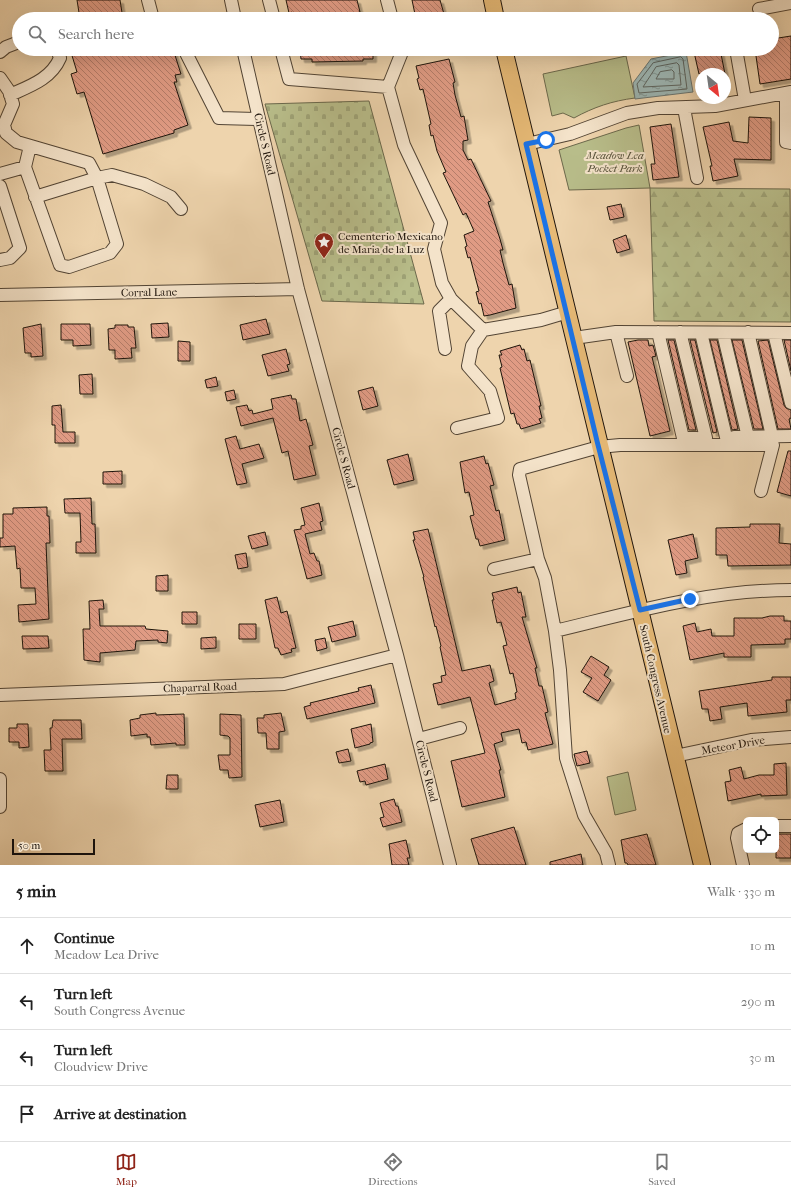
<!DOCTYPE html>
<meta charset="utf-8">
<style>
body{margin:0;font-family:"IM FELL French Canon",serif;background:#f2f2f2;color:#222}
.controls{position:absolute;right:12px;bottom:12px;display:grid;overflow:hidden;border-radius:6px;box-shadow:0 4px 16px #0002}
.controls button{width:36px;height:36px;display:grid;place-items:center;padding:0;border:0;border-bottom:1px solid #e0e0e0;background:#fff;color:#222;font:20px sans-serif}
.compass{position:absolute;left:695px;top:68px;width:36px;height:36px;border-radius:50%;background:#fff;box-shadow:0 4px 16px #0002;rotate:151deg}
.scale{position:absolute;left:12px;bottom:10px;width:83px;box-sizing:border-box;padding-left:4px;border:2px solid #1e140c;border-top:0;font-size:11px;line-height:14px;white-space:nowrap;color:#1e140c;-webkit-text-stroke:3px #f4e3ca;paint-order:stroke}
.stop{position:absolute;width:12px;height:12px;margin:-9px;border:3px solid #1a73e8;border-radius:50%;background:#fff}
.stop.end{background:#1a73e8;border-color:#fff;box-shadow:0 1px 4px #0008}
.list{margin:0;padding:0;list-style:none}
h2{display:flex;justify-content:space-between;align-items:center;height:52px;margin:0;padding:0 16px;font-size:17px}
h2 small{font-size:13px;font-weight:400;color:#767676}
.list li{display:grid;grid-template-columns:26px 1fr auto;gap:12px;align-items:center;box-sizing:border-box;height:56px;padding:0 16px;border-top:1px solid #e0e0e0}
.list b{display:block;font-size:15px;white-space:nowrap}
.list p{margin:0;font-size:13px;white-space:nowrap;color:#767676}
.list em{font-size:13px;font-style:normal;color:#767676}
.icon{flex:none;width:22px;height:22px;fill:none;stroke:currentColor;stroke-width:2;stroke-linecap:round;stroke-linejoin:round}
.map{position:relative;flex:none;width:791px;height:865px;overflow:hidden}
.search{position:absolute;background:#fff;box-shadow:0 4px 16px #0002;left:12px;right:12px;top:12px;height:44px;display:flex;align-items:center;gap:10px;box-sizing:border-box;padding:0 14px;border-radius:22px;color:#767676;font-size:15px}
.sheet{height:276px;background:#fff}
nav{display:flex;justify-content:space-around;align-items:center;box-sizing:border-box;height:56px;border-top:1px solid #e0e0e0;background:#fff;font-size:11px;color:#767676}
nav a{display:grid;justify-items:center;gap:2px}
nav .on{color:#8f2418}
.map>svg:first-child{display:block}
</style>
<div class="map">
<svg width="791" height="865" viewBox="0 0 791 865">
<defs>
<pattern id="forest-firs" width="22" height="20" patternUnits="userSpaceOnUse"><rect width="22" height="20" fill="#b8bd8a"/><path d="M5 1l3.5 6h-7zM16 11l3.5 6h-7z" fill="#9ea276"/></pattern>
<pattern id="cemetery-stones" width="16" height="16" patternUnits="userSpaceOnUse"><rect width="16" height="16" fill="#b8bd8a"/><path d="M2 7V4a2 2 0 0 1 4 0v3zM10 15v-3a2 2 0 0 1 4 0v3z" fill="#9ea276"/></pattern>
<pattern id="water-ripples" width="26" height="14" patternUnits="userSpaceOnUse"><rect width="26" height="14" fill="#9cb6b4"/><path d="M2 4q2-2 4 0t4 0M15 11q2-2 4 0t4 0" fill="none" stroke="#7f9391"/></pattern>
<pattern id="building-back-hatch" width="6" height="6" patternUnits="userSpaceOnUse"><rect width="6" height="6" fill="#e09b84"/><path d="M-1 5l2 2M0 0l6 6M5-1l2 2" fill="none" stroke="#b57d6a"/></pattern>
<filter id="shadow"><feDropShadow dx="3.5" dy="3.5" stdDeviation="0" flood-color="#0004"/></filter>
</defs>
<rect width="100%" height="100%" fill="#eed4ad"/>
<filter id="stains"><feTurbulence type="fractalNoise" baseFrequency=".005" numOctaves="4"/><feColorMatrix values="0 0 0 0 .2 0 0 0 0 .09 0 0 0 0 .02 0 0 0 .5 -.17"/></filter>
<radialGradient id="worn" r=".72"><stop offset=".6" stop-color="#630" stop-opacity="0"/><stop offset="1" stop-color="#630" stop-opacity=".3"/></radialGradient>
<!-- green -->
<path fill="#b8bd8a" stroke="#6b684b" d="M626 56 635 98C612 101 594 107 574 118L563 113 552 116 543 74Z
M639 125 650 188 569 190 559 150 626 128Z
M628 772 636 810 615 815 607 777Z"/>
<!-- forest -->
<path fill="url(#forest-firs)" stroke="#6b684b" d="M650 188 790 189 791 322 654 321Z"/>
<!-- cemetery -->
<path fill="url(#cemetery-stones)" stroke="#6b684b" d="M369 101 424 304 322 301 265 104Z"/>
<!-- water -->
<path fill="url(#water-ripples)" stroke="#6a7571" d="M686 52 693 92 635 99 633 83 651 59Z"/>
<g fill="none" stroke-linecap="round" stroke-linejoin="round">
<!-- shore -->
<path stroke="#5d6560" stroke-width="1" d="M681 57 683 59 687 89 639 93 637 84 653 63Z
M677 63 679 65 681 85 643 87 656 67Z
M672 70 674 72V79H656L660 72Z"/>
</g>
<!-- building -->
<path fill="url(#building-back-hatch)" stroke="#1e140c" filter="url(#shadow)" d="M77 0H120L123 19H80Z
M286 0H357L360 12 335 18 334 14 319 19H294L292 12 289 13Z
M412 0H440L444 14H442L443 19H416Z
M791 36V79L760 84 755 49H772V39Z
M70 49H173L181 74 175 75 177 82H174L188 125 174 130V133L103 154 84 92 77 94 71 74 77 72Z
M300 49H373V59H363V61L312 62V59H301Z
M708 49H720L725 74H699L694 52Z
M449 59 455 82 453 83 455 95 461 117 464 116 468 140 463 141V150L468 160 471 159 491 201 488 202 500 239 503 250H500L503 263 509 285 512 284 516 308 490 315 484 316 481 303 479 304 476 292 479 291 476 280 470 257 468 258 465 247 467 246 464 235 474 231 466 213 463 215 443 173 446 172 437 151 433 135 431 136 429 125 431 124 423 89 420 90 417 79 419 78 416 66Z
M749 117 771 118V160L734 159 738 176 713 181 710 166H712L703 127 729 122 733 141 748 143Z
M671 124 679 177 653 180 651 164H655L650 127Z
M621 204 624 217 610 220 607 207Z
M626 235 630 249 617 253 613 240Z
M266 319 270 334 243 340 240 325Z
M168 323 169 337 152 338 151 324Z
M41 324 43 356 31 357V353H25L23 328Z
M61 324H90L91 345 73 346V340H61Z
M115 325H128V327H134L136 348H131L132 358 115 359V350H109L108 329 115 328Z
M638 340H648L649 346 653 345 656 356 652 357 670 431 650 436 628 342Z
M668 340H674L696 430H689Z
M690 340H695L717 432 713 433Z
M710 340H717L738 429 732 430Z
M732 340H742L763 429H754Z
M768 340 784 405 786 408 791 410V418L789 419 791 429H778L758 341Z
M784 340H791V371Z
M178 341 190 342V361H178Z
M520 345 522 350 524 349 527 361 530 360 541 406H539L542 418 539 419 541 423 521 429 519 424H517L514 413 511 414 500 368 502 367 499 355H502L500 351Z
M286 349 290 364 287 365 289 371 268 376 262 355Z
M92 374 93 394H80L79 375Z
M216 377 218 386 207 388 205 380Z
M373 387 378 406 363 410 358 391Z
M234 390 236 399 227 401 225 392Z
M291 395 292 399H296L300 421 306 419 313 445 309 446 316 475 294 480 288 451 282 453 273 418 241 426 236 407 247 405 249 411 252 410 253 414 273 409 271 399Z
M61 405 63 432H75V443H55V425H52V406Z
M236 436 240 449 259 444 264 458 242 464 247 483 237 485 225 439Z
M788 451H791V496L777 492Z
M408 454 414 480 394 485 387 460Z
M484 456 486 464 488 463 494 485 490 486 496 511 499 510 505 540 480 546 478 539H476L470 516 474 515 469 492 465 493 460 462Z
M122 471V484H103V472Z
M91 498 92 524H95L96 553H76V542H81L80 513H65L64 499Z
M319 503 323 521 320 522 322 530 305 534 310 554 314 553 317 561H319L322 575 307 579 294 530 301 529V526L305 525 301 508Z
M47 507V516H49L50 543H46L49 619 19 622 18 605 36 604 35 588H21L20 568 17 569 15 546 0 547V538H3V514H13V508Z
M750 524H780L779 543 791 544V565L728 566 727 555H716V528L750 527Z
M428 529 462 671 490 665 494 681 489 683 495 705 516 699 515 693 517 692 513 673 510 674 503 646 507 645 501 622 497 623 495 614 492 600H494L492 593 517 587 518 593 521 592 526 617H522L537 668H535L539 686H542L548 712 545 713 553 744 528 750 526 742 522 743 519 729 501 733 503 741 494 744 501 770H499L505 797 462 807 451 761 485 753 470 697 438 705 433 684 442 682 441 676 446 675 440 647 441 646 436 626 435 627 423 577H424L413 540H415L413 532Z
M265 532 268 545 252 549 248 536Z
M693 534 698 558 685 561 687 573 676 575 668 540Z
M246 553 248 567 238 569 235 555Z
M168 575V591H156V576Z
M277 597 281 613 287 611 296 648 291 649 292 652 281 655 278 648H275L265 600Z
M103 600 104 609H99L100 626H145L146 629 168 631 167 643 158 642V640L136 641 135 650 100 653V662L84 660 83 629H90L89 601Z
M182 612H197V624H182Z
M770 616H784V621H791V639H785V644L751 645V657H724V653L690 660 683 626 695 623 697 632 711 629 712 636H734V618H762Z
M353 621 356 636 332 642 328 627Z
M239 624H256V639H239Z
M22 636H48L49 648 23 649Z
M216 637V648L201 649V638Z
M325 638 327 648 317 651 315 640Z
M591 656 609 667 604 675 611 680 598 701 583 692 592 678 581 672Z
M772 677H791V700H786L787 712 748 716 747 703 720 707 722 719 710 721 708 709H702L699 691 772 680Z
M371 685 375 703 307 719 304 707 311 705 310 703 359 691 358 688Z
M156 713V715L184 714 185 745H176V743L151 745 150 737H147V734L131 736 130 720 140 718V715Z
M281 713 285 731 279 732V749H267L266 733H258L257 718H264V715Z
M220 714 241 715 242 777 229 778 228 770H220L218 755H230V738L228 736 220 735Z
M53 720H81L82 739H62L63 771H45L44 750H51L50 728H52Z
M17 724H28L29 747 19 748V742H9V728H17Z
M371 724 373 742 370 743V744L355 748 351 729Z
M348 749 351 761 339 763 336 752Z
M587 751 590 763 577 766 574 754Z
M786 763 787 795 761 796V794L728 801 725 782 731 781 729 770 741 767 744 779 759 775H774V764Z
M385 764 388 779 366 785 365 781 360 782 357 771Z
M167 775H178V789H166Z
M394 799 396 806H398L402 822 383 827 380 818 384 817 380 803Z
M280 800 284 822 260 827 255 805Z
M514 827 526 865H479L471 839Z
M647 834 656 865H628L627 863H625L621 840Z
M776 834H791V858H776Z
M406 840 410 858H407L409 865H392L389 844Z
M581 854 583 865H550V862Z"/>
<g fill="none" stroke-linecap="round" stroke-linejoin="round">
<defs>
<path id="minor" d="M148 0 153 19
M231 0 235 19
M269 0 274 19
M387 0 392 19
M759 9 791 3
M184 49 219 118 259 119
M243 49 298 289 397 655 450 865
M281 49 289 79 388 87
M401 49 402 52 388 87 404 145 441 223 434 249 442 283 451 299 483 330 472 346 468 366 490 391 498 418 457 428
M736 49 745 100
M0 52 6 47 19 42
M0 78 9 91 13 104 4 125 6 133 17 142 89 163 97 178 112 175 144 184 171 197 181 209
M786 93V142L791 143
M10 95C30 86 51 79 60 58L57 49
M684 108 697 178
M527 144 570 134 627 113 658 108 715 106 791 92
M30 146 25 167 60 265 69 267 110 253 117 244 97 178 35 197
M0 174 25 167
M0 186 20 248 10 258 0 260
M0 295 298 289
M483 330 541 320 568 312
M616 332 627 376
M658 332 683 438H697
M680 332 706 438
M748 332 772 436
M701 333 726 437
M723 333 748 437
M774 333 791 403
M574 338 616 332 791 333
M445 349 439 311 451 299
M734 437 791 436
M494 569 538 559
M555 631C634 612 709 590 791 590
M0 695 284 684 397 655
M419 739 460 728
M675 756 751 740 791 737
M0 779V807
M776 826H791
M609 865 606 853 584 815 566 758 560 670 555 631 545 578 538 559 519 475 520 469 599 447 620 445H773L761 491
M743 865 737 838 738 833 746 829"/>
<path id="major" d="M492 0 496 19
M504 49C570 321 635 593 702 865"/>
</defs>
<!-- minor casing -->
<use href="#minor" stroke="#524434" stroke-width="14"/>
<!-- major casing -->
<use href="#major" stroke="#1e140c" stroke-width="18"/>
<!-- minor -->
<use href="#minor" stroke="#f4e3ca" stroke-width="12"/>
<!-- major -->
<use href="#major" stroke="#e7ba76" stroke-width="16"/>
</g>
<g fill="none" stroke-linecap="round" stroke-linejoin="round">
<!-- route -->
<path stroke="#1a73e8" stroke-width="5" d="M546 140 526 144 597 441 640 610 690 599"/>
</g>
<!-- icons -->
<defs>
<symbol id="sight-pin" viewBox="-11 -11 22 30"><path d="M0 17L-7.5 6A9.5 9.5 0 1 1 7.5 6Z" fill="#8f2418" stroke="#f4e3ca"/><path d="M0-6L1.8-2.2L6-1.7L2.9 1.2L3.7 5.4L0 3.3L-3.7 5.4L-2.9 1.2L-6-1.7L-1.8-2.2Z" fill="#fff"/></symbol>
</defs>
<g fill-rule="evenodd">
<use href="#sight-pin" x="313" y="231" width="22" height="30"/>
</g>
<g text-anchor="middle" stroke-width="4" stroke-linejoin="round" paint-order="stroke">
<!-- street labels -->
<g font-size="11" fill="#1e140c" stroke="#f4e3ca">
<text transform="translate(265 144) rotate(77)" y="4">Circle S Road</text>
<text transform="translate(149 292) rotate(-1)" y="4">Corral Lane</text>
<text transform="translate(344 458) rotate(75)" y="4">Circle S Road</text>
<text transform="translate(656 679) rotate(77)" y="4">South Congress Avenue</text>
<text transform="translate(200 687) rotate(-2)" y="4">Chaparral Road</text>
<text transform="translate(733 745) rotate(-10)" y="4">Meteor Drive</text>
<text transform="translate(427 771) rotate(76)" y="4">Circle S Road</text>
</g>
<!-- park labels -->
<g font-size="11" font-style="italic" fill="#544f38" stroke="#f4e3ca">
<text x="615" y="159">Meadow Lea<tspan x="615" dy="13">Pocket Park</tspan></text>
</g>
<!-- poi labels -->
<g font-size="11" fill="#1e140c" stroke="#f4e3ca" text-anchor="start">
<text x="338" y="240">Cementerio Mexicano<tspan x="338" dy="13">de Maria de la Luz</tspan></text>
</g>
</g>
<rect width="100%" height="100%" filter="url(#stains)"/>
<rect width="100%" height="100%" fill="url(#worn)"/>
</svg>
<div class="controls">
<button><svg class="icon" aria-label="locate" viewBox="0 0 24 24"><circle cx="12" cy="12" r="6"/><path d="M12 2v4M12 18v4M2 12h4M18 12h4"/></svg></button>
</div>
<svg class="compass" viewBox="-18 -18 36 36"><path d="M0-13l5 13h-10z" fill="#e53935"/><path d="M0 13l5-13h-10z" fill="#767676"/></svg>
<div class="scale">50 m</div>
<div class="stop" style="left:546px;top:140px"></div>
<div class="stop end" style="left:690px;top:599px"></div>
<div class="search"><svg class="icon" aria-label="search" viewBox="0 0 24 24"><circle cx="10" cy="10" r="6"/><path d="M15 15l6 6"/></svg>Search here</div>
</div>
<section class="sheet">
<h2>5 min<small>Walk · 330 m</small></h2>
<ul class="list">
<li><svg class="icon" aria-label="ahead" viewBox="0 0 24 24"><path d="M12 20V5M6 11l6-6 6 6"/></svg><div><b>Continue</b><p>Meadow Lea Drive</p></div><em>10 m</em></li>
<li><svg class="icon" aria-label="left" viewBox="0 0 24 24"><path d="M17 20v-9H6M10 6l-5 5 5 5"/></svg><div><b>Turn left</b><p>South Congress Avenue</p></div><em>290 m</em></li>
<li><svg class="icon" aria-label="left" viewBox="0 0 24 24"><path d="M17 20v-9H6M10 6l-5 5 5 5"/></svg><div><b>Turn left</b><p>Cloudview Drive</p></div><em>30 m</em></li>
<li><svg class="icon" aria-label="arrive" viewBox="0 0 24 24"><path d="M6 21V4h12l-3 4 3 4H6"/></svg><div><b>Arrive at destination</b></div></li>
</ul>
</section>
<nav>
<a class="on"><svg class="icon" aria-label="map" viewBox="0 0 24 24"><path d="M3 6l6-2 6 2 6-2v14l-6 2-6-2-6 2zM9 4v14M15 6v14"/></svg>Map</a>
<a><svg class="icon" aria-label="directions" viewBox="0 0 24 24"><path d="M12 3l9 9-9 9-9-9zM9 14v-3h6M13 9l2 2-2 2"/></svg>Directions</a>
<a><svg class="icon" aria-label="saved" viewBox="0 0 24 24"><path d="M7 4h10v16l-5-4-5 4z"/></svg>Saved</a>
</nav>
